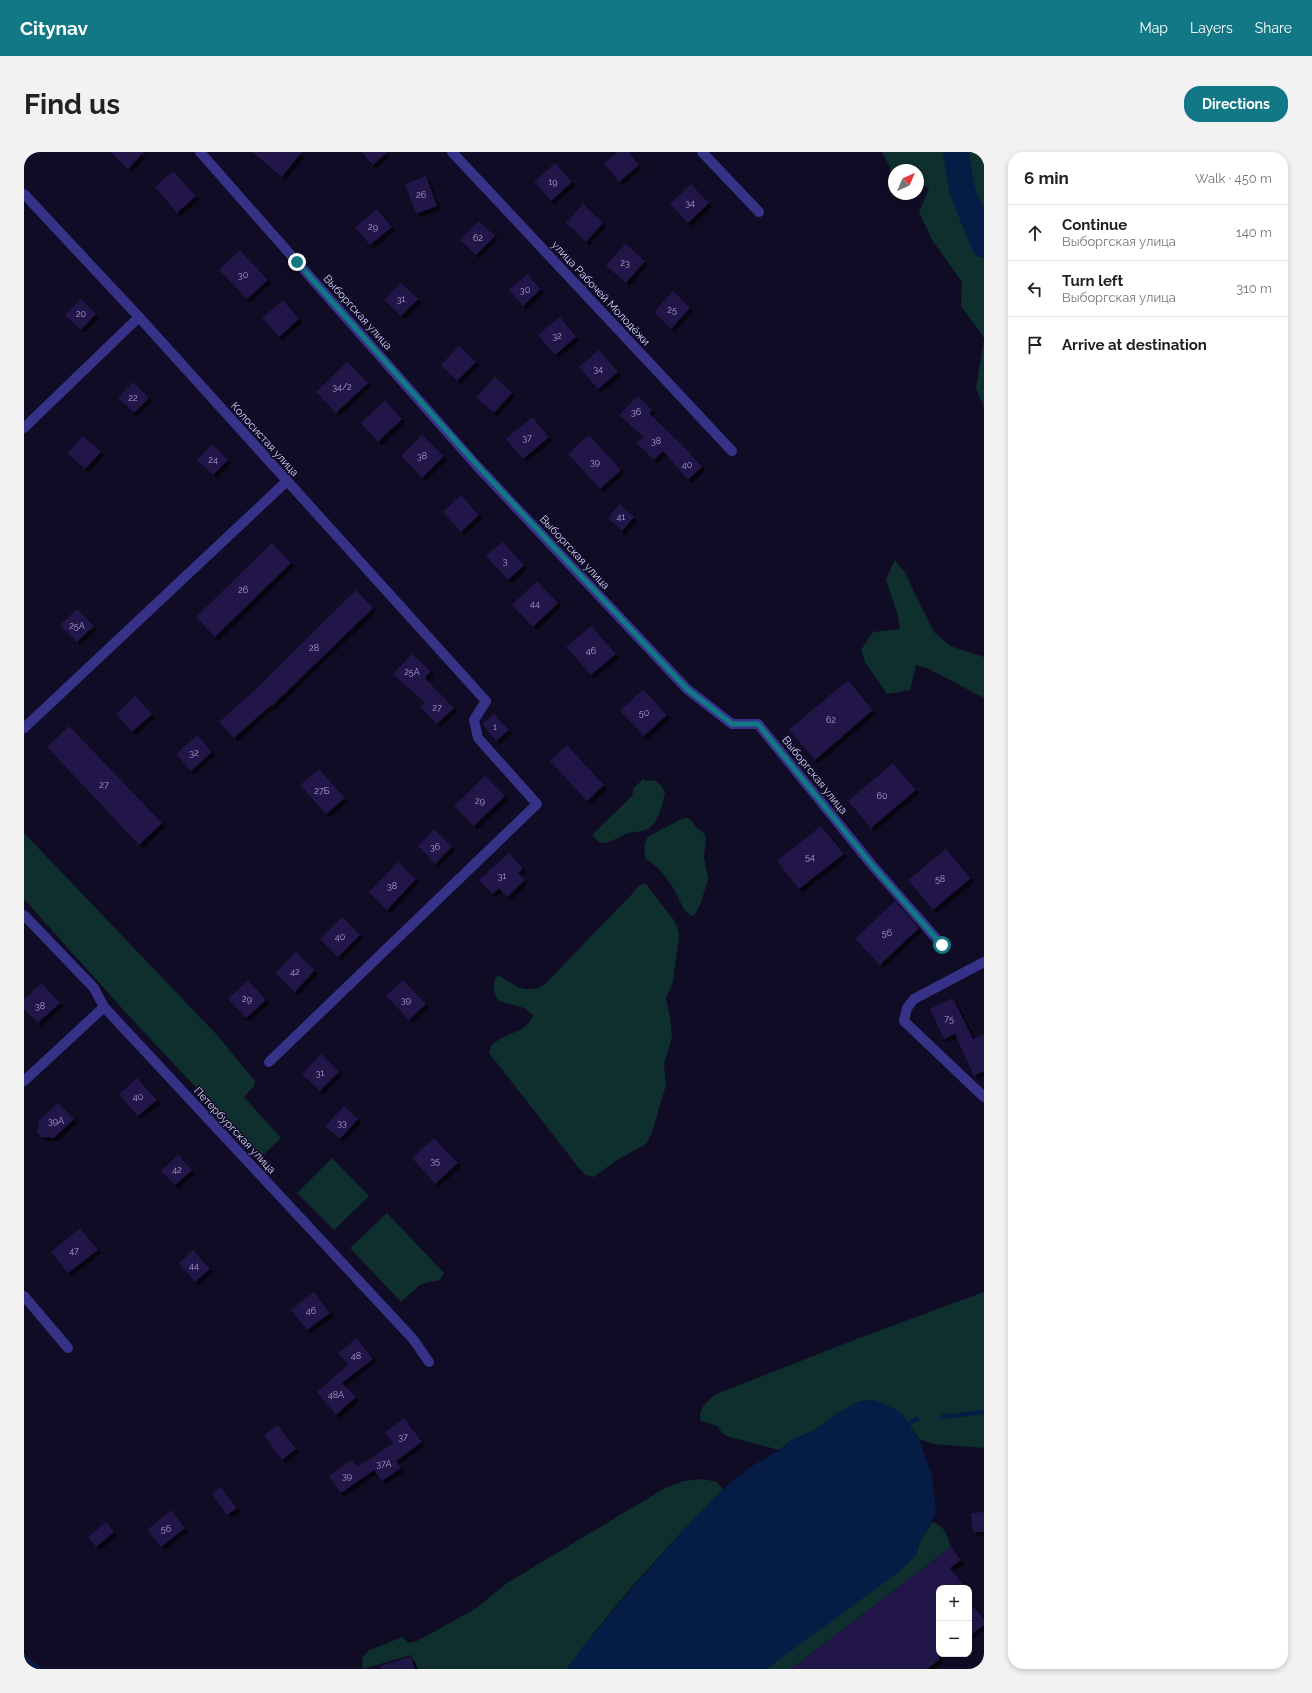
<!DOCTYPE html>
<meta charset="utf-8">
<style>
body{margin:0;font-family:Raleway,sans-serif;background:#f2f2f2;color:#202124}
.controls{position:absolute;right:12px;bottom:12px;display:grid;overflow:hidden;border-radius:8px;box-shadow:0 2px 6px #0003}
.controls button{width:36px;height:36px;display:grid;place-items:center;padding:0;border:0;border-bottom:1px solid #e0e0e0;background:#fff;color:#202124;font:20px sans-serif}
.compass{position:absolute;left:864px;top:12px;width:36px;height:36px;border-radius:50%;background:#fff;box-shadow:0 2px 6px #0003;rotate:44deg}
.stop{position:absolute;width:12px;height:12px;margin:-9px;border:3px solid #127885;border-radius:50%;background:#fff}
.stop.end{background:#127885;border-color:#fff;box-shadow:0 1px 4px #0008}
.list{margin:0;padding:0;list-style:none}
h2{display:flex;justify-content:space-between;align-items:center;height:52px;margin:0;padding:0 16px;font-size:17px}
h2 small{font-size:13px;font-weight:400;color:#757577}
.list li{display:grid;grid-template-columns:26px 1fr auto;gap:12px;align-items:center;box-sizing:border-box;height:56px;padding:0 16px;border-top:1px solid #e0e0e0}
.list b{display:block;font-size:15px;white-space:nowrap}
.list p{margin:0;font-size:13px;white-space:nowrap;color:#757577}
.list em{font-size:13px;font-style:normal;color:#757577}
.icon{flex:none;width:22px;height:22px;fill:none;stroke:currentColor;stroke-width:2;stroke-linecap:round;stroke-linejoin:round}
.map{position:relative;flex:none;width:960px;height:1517px;overflow:hidden;border-radius:16px}
header{display:flex;align-items:center;gap:24px;box-sizing:border-box;height:56px;padding:0 20px;background:#127885;color:#fff}
header strong{font-size:19px}
nav{display:flex;gap:22px;margin-inline-start:auto;font-size:14px}
.intro{display:flex;align-items:center;justify-content:space-between;box-sizing:border-box;height:96px;padding:0 24px}
h1{margin:0;font-size:28px}
.button{padding:10px 18px;border-radius:16px;background:#127885;color:#fff;font-size:14px;font-weight:700}
main{display:flex;gap:24px;padding:0 24px}
aside{flex:1;background:#fff;border-radius:16px;box-shadow:0 2px 6px #0003}
.map>svg:first-child{display:block}
</style>
<header>
<strong>Citynav</strong>
<nav><a>Map</a><a>Layers</a><a>Share</a></nav>
</header>
<div class="intro"><h1>Find us</h1><a class="button">Directions</a></div>
<main>
<div class="map">
<svg width="960" height="1517" viewBox="0 0 960 1517">
<defs>
<filter id="shadow"><feDropShadow dx="3.5" dy="3.5" stdDeviation="0" flood-color="#0009"/></filter>
</defs>
<rect width="100%" height="100%" fill="#100c25"/>
<!-- green -->
<path fill="#0e2f2e" d="M858 0H960V186L937 154 938 130 908 88 895 60 905 37 894 28V18H870V31L866 15Z
M960 188V256L952 236Z
M871 408 881 421 910 480 926 494 960 505V546L903 516 892 513 886 538 863 542 841 510 837 498 849 480 876 477 874 464 862 427Z
M619 627 621 629C632 626 637 631 641 641 638 653 634 674 621 678 614 681 606 679 599 683 591 687 587 691 576 691L568 683 608 644 610 636Z
M664 666 668 669 671 675 680 681 682 687 680 704 684 727 677 751 671 762 668 764C659 761 656 747 651 739 646 731 641 723 634 716 631 712 625 711 622 706 619 699 621 692 623 685L658 667Z
M0 681 193 883 231 929 230 934 220 945 257 986 237 1005 104 863 0 747Z
M621 731 649 767 653 775 655 783 649 830 642 846 646 866 648 885 640 912 642 933 628 980 623 991 590 1010 570 1025 562 1023 555 1016 465 901C466 898 467 894 469 892 481 881 505 880 509 863L500 856 475 849C470 842 466 831 474 823 490 833 501 843 520 833L608 742 613 735Z
M308 1006 345 1044 310 1078 273 1041Z
M363 1061 420 1121 416 1128 397 1132 377 1150 326 1096Z
M960 1140V1296L910 1292 895 1287 878 1262 820 1257 789 1279 768 1288 755 1298 705 1285 698 1281 694 1274 677 1269C673 1258 682 1251 690 1243L835 1186Z
M679 1327 693 1330 699 1337C644 1394 589 1452 543 1517H394L387 1503 339 1517 338 1506 344 1499 378 1485 385 1491 393 1489 451 1457 483 1431 641 1336 659 1329Z
M908 1370C921 1374 923 1383 927 1395L767 1517H742L892 1403 896 1390Z"/>
<!-- water -->
<path fill="#051c45" d="M850 1248 864 1253 878 1262 895 1287 908 1324 912 1361 896 1390 892 1403 875 1420 742 1517H543L558 1496 596 1450 653 1385 699 1337 725 1316 755 1298 768 1288 789 1279 820 1257 836 1249Z"/>
<g fill="none" stroke-linecap="round" stroke-linejoin="round">
<!-- stream -->
<path stroke="#051c45" stroke-width="4.5" d="M918 1265 960 1260
M881 1273 893 1267
M0 1506 16 1517"/>
<!-- river -->
<path stroke="#051c45" stroke-width="26" d="M932 0 938 38 960 93"/>
</g>
<!-- building -->
<path fill="#201648" filter="url(#shadow)" d="M87 0H120L104 17Z
M228 0H278L258 25Z
M338 0H363L349 13Z
M594 0H605L615 13 595 30 580 11Z
M531 11 548 30 527 49 510 30Z
M149 19 172 44 153 61 131 35Z
M402 24 413 54 392 62 381 32Z
M667 32 685 51 664 71 646 52Z
M559 52 579 71 562 90 542 71Z
M353 57 368 75 346 93 331 75Z
M455 69 471 84 452 103 436 88Z
M601 92 621 109 602 131 582 114Z
M216 98 244 128 223 147 195 118Z
M503 122 517 137 499 154 485 138Z
M377 131 394 147 377 164 360 148Z
M649 139 666 156 647 177 630 160Z
M57 147 72 162 57 178 41 163Z
M259 148 275 167 255 185 238 166Z
M536 165 552 185 531 203 514 183Z
M435 194 452 210 433 229 417 213Z
M575 198 594 220 574 237 555 215Z
M323 210 344 231 312 261 292 240Z
M471 225 488 241 470 261 452 245Z
M109 230 125 246 110 261 94 246Z
M614 244 628 258 625 261 663 298 678 315 664 328 639 299 630 308 613 291 619 285 595 263Z
M361 248 378 267 354 290 337 271Z
M508 265 525 285 499 307 482 287Z
M398 283 420 304 398 326 377 304Z
M565 283 597 318 576 337 544 302Z
M59 284 77 300 61 317 43 301Z
M188 292 204 308 189 323 173 308Z
M437 343 455 363 437 380 419 360Z
M596 352 610 365 598 379 584 366Z
M479 390 500 413 484 428 462 404Z
M248 391 267 411 191 485 172 465Z
M513 429 534 451 509 475 488 453Z
M332 438 349 456 248 554 247 553 210 586 195 570 232 537Z
M53 457 70 474 53 490 36 473Z
M567 474 592 502 567 523 542 495Z
M388 502 407 519 401 526 430 556 413 572 396 555 401 551 369 522Z
M824 528 849 558 791 608 765 578Z
M619 537 643 563 620 584 596 559Z
M111 544 128 562 108 580 92 562Z
M470 562 485 578 472 589 458 572Z
M45 574 138 671 115 693 23 595Z
M173 583 188 600 167 619 152 602Z
M543 593 580 633 563 649 526 609Z
M869 611 892 638 847 676 824 649Z
M295 617 321 646 302 662 276 633Z
M461 624 481 644 450 674 430 654Z
M797 674 820 702 775 737 753 709Z
M410 677 428 695 411 712 394 694Z
M922 697 947 726 909 758 884 728Z
M485 701 499 716 494 721 501 728 483 745 475 736 469 742 455 728Z
M374 710 392 727 363 758 345 740Z
M871 749 895 776 856 813 831 787Z
M318 765 336 783 314 805 296 787Z
M272 800 291 818 271 840 251 821Z
M224 828 242 848 222 866 204 847Z
M379 828 402 852 385 868 362 844Z
M18 831 36 851 14 871 0 857V847Z
M929 846 949 887 960 882V919L950 924 931 882 920 887 906 857Z
M297 902 315 920 296 939 278 922Z
M113 926 133 948 114 964 95 942Z
M34 951 50 967 30 986 17 985 13 980 15 972 13 970Z
M320 954 334 967 316 987 301 974Z
M410 986 434 1011 411 1032 388 1006Z
M154 1003 168 1018 151 1033 137 1019Z
M56 1076 74 1098 44 1121 27 1100Z
M169 1098 186 1117 171 1130 155 1111Z
M290 1140 306 1161 283 1178 267 1158Z
M333 1186 349 1207 318 1231 332 1245 312 1263 293 1240 324 1213 314 1201Z
M380 1266 398 1290 372 1309 377 1316 358 1329 350 1318 317 1341 305 1324 328 1308 334 1315 369 1291 361 1280Z
M254 1273 272 1297 258 1308 240 1283Z
M197 1335 213 1356 203 1363 188 1342Z
M147 1358 161 1376 137 1395 123 1378Z
M960 1360V1380H949L947 1361Z
M82 1370 90 1380 72 1395 64 1385Z
M927 1395 937 1408 926 1416 942 1436H915V1508L903 1517H767Z
M945 1450 960 1467V1473L945 1484Z
M387 1505 391 1517H356V1514Z"/>
<g fill="none" stroke-linecap="round" stroke-linejoin="round">
<!-- minor -->
<path stroke="#363288" stroke-width="10" d="M176 0 453 314 663 537 708 572H734L848 713 918 793
M428 0 708 299
M678 0 735 60
M0 42 115 165 462 549 450 568 454 586 513 652 245 910
M0 276 115 165
M0 576 263 329
M0 763 70 836 80 855 389 1187 405 1210
M960 810 890 847 883 856 880 869 960 945
M0 929 80 855
M0 1144 44 1196"/>
</g>
<g fill="none" stroke-linecap="round" stroke-linejoin="round">
<!-- route -->
<path stroke="#127885" stroke-width="5" d="M273 110 454 314 663 537 708 572H734L848 713 918 793"/>
</g>
<g text-anchor="middle" stroke-width="3" stroke-linejoin="round" paint-order="stroke">
<!-- number labels -->
<g font-size="9" fill="#a8a2d1">
<text x="529" y="33">19</text>
<text x="397" y="46">26</text>
<text x="666" y="54">34</text>
<text x="349" y="78">29</text>
<text x="454" y="89">62</text>
<text x="601" y="114">23</text>
<text x="219" y="126">30</text>
<text x="501" y="141">30</text>
<text x="377" y="150">31</text>
<text x="648" y="161">25</text>
<text x="57" y="165">20</text>
<text x="533" y="187">32</text>
<text x="574" y="220">34</text>
<text x="318" y="238">34/2</text>
<text x="109" y="249">22</text>
<text x="612" y="263">36</text>
<text x="503" y="289">37</text>
<text x="632" y="292">38</text>
<text x="398" y="307">38</text>
<text x="189" y="311">24</text>
<text x="571" y="313">39</text>
<text x="663" y="316">40</text>
<text x="597" y="368">41</text>
<text x="481" y="412">3</text>
<text x="219" y="441">26</text>
<text x="511" y="455">44</text>
<text x="53" y="477">25А</text>
<text x="290" y="499">28</text>
<text x="567" y="502">46</text>
<text x="388" y="523">25А</text>
<text x="413" y="559">27</text>
<text x="620" y="564">50</text>
<text x="807" y="571">62</text>
<text x="471" y="578">1</text>
<text x="170" y="604">32</text>
<text x="80" y="636">27</text>
<text x="298" y="642">27Б</text>
<text x="858" y="647">60</text>
<text x="456" y="652">29</text>
<text x="411" y="698">36</text>
<text x="786" y="708">54</text>
<text x="478" y="727">31</text>
<text x="916" y="730">58</text>
<text x="368" y="737">38</text>
<text x="863" y="784">56</text>
<text x="316" y="788">40</text>
<text x="271" y="823">42</text>
<text x="223" y="850">29</text>
<text x="382" y="851">39</text>
<text x="16" y="857">38</text>
<text x="925" y="870">75</text>
<text x="296" y="924">31</text>
<text x="114" y="948">40</text>
<text x="32" y="972">39А</text>
<text x="318" y="974">33</text>
<text x="411" y="1012">35</text>
<text x="153" y="1021">42</text>
<text x="50" y="1102">47</text>
<text x="170" y="1117">44</text>
<text x="287" y="1162">46</text>
<text x="332" y="1207">48</text>
<text x="312" y="1246">48А</text>
<text x="379" y="1288">37</text>
<text x="360" y="1315">37А</text>
<text x="323" y="1327">39</text>
<text x="142" y="1380">56</text>
</g>
<!-- street labels -->
<g font-size="11" fill="#d5d0ff" stroke="#100c25">
<text transform="translate(577 141) rotate(47)" y="4">улица Рабочей Молодёжи</text>
<text transform="translate(334 160) rotate(48)" y="4">Выборгская улица</text>
<text transform="translate(241 287) rotate(48)" y="4">Колосистая улица</text>
<text transform="translate(551 400) rotate(47)" y="4">Выборгская улица</text>
<text transform="translate(791 623) rotate(51)" y="4">Выборгская улица</text>
<text transform="translate(211 978) rotate(47)" y="4">Петербургская улица</text>
</g>
</g>
</svg>
<div class="controls">
<button>+</button>
<button>−</button>
</div>
<svg class="compass" viewBox="-18 -18 36 36"><path d="M0-13l5 13h-10z" fill="#e53935"/><path d="M0 13l5-13h-10z" fill="#757577"/></svg>
<div class="stop" style="left:918px;top:793px"></div>
<div class="stop end" style="left:273px;top:110px"></div>
</div>
<aside>
<h2>6 min<small>Walk · 450 m</small></h2>
<ul class="list">
<li><svg class="icon" aria-label="ahead" viewBox="0 0 24 24"><path d="M12 20V5M6 11l6-6 6 6"/></svg><div><b>Continue</b><p>Выборгская улица</p></div><em>140 m</em></li>
<li><svg class="icon" aria-label="left" viewBox="0 0 24 24"><path d="M17 20v-9H6M10 6l-5 5 5 5"/></svg><div><b>Turn left</b><p>Выборгская улица</p></div><em>310 m</em></li>
<li><svg class="icon" aria-label="arrive" viewBox="0 0 24 24"><path d="M6 21V4h12l-3 4 3 4H6"/></svg><div><b>Arrive at destination</b></div></li>
</ul>
</aside>
</main>
